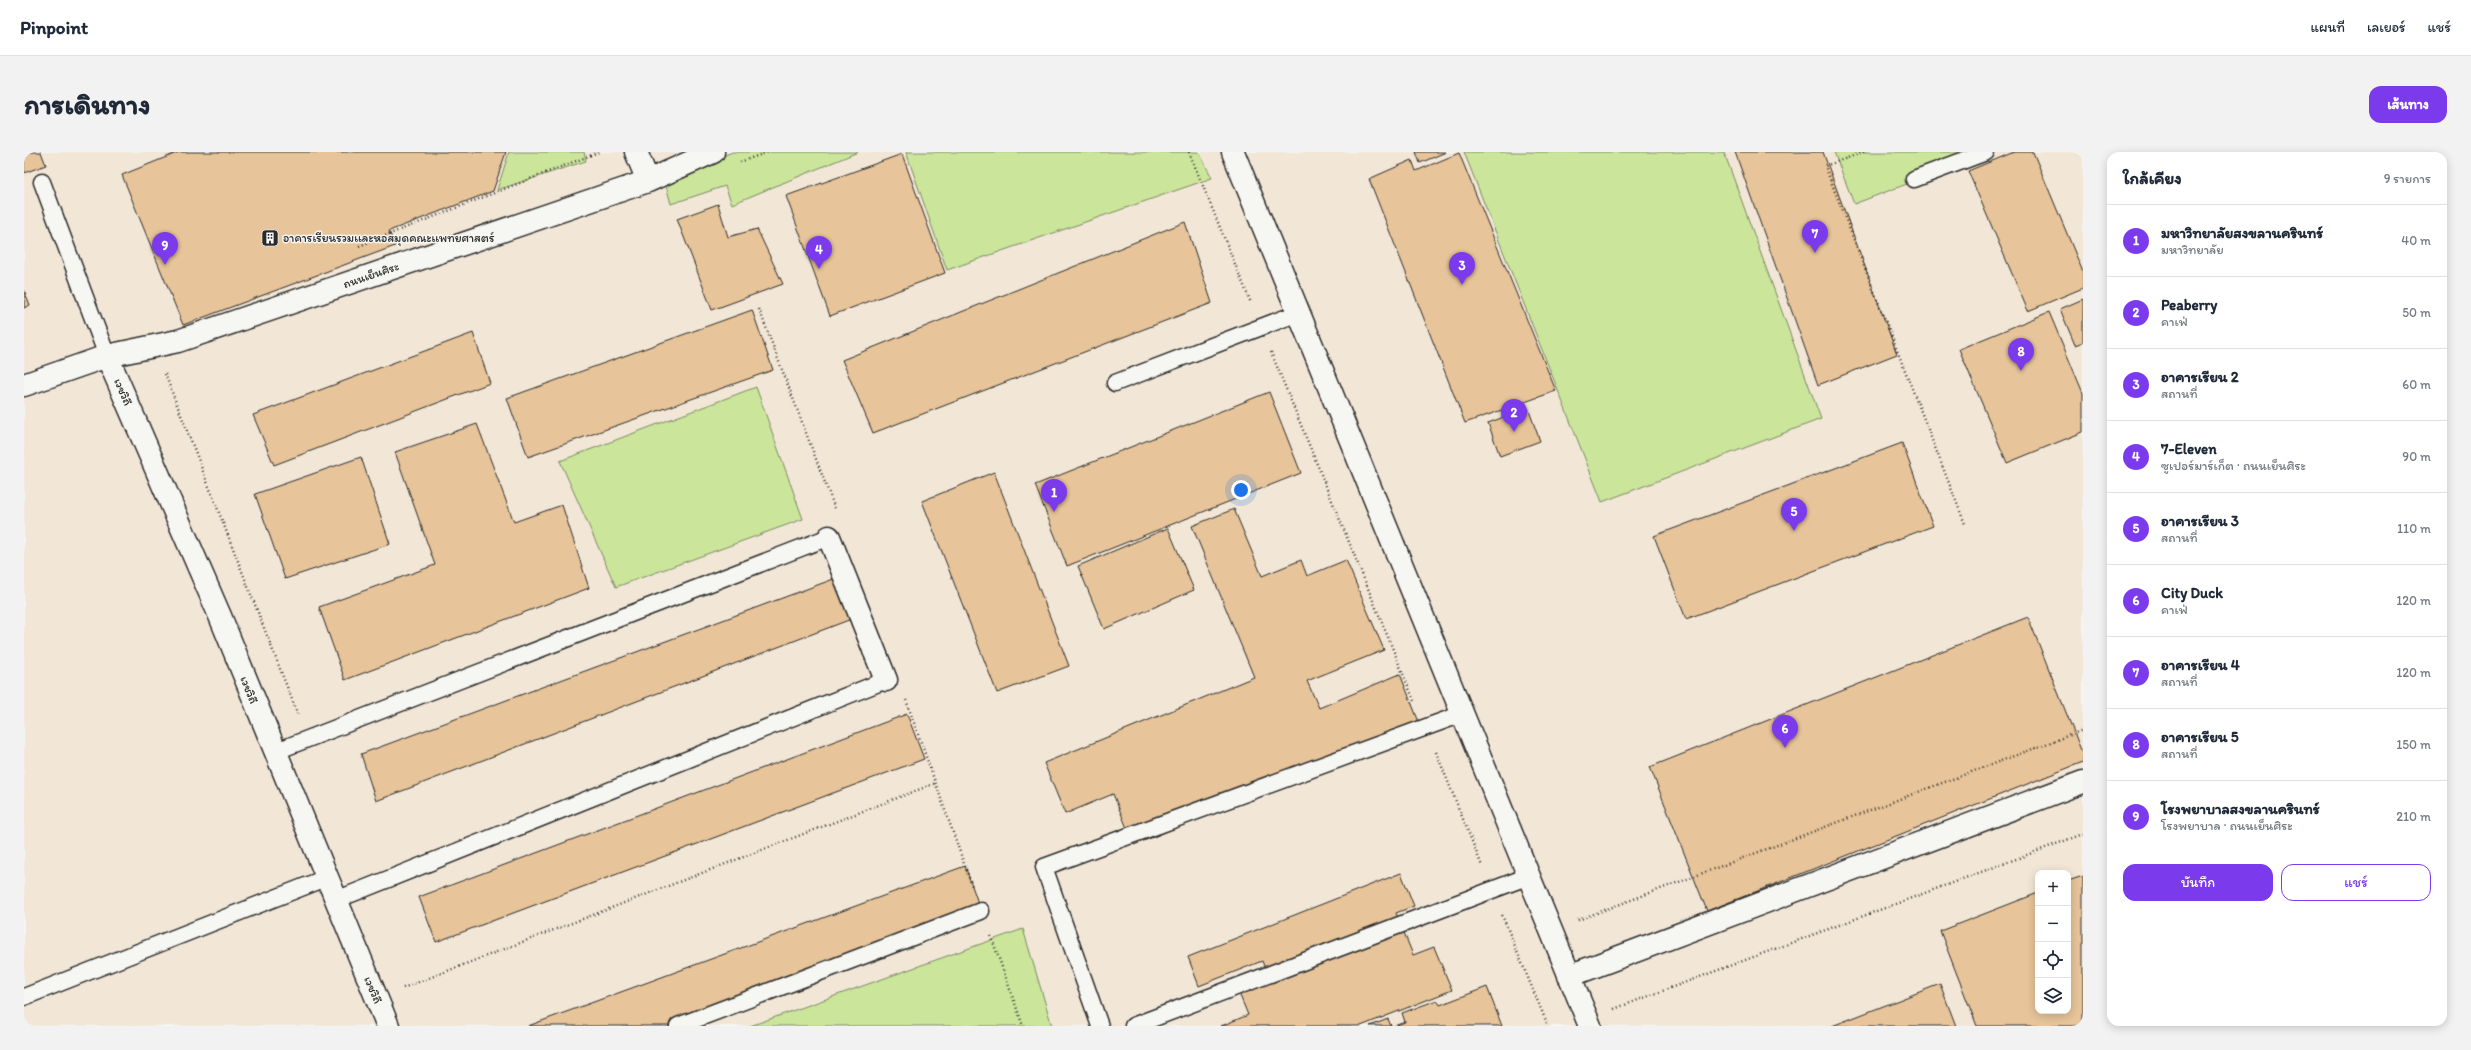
<!DOCTYPE html>
<html lang="th">
<meta charset="utf-8">
<style>
body{margin:0;font-family:Itim,"Playpen Sans Thai",sans-serif;background:#f2f2f3;color:#1f2937}
.controls{position:absolute;right:12px;bottom:12px;display:grid;overflow:hidden;border-radius:8px;box-shadow:0 2px 10px #0003}
.controls button{width:36px;height:36px;display:grid;place-items:center;padding:0;border:0;border-bottom:1px solid #e0e1e3;background:#fff;color:#1f2937;font:20px sans-serif}
.you{position:absolute;left:1217px;top:338px;width:14px;height:14px;margin:-10px;border:3px solid #fff;border-radius:50%;background:#1a73e8;box-shadow:0 0 0 6px #1a73e833}
.badge{display:grid;place-items:center;width:26px;height:26px;border-radius:50%;background:#7c3aed;color:#fff;font-size:13px;font-weight:700}
.pin{position:absolute;translate:-50% -33px;filter:drop-shadow(0 1px 2px #0008)}
.pin::after{content:'';position:absolute;top:21px;width:14px;height:12px;background:inherit;clip-path:polygon(0 0,100% 0,50% 100%)}
.list{margin:0;padding:0;list-style:none}
h2{display:flex;justify-content:space-between;align-items:center;height:52px;margin:0;padding:0 16px;font-size:17px}
h2 small{font-size:13px;font-weight:400;color:#747a83}
.list li{display:grid;grid-template-columns:26px 1fr auto;gap:12px;align-items:center;box-sizing:border-box;height:72px;padding:0 16px;border-top:1px solid #e0e1e3}
.list b{display:block;font-size:15px;white-space:nowrap}
.list p{margin:0;font-size:13px;white-space:nowrap;color:#747a83}
.list em{font-size:13px;font-style:normal;color:#747a83}
.actions{display:flex;gap:8px;padding:12px 16px}
.actions a{flex:1;padding:9px 0;border:1px solid #7c3aed;border-radius:12px;text-align:center;font-size:14px;color:#7c3aed}
.actions .main{background:#7c3aed;color:#fff}
.icon{flex:none;width:22px;height:22px;fill:none;stroke:currentColor;stroke-width:2;stroke-linecap:round;stroke-linejoin:round}
.map{position:relative;flex:none;width:2059px;height:874px;overflow:hidden;border-radius:12px}
header{display:flex;align-items:center;gap:24px;box-sizing:border-box;height:56px;padding:0 20px;background:#fff;border-bottom:1px solid #e0e1e3}
header strong{font-size:19px}
nav{display:flex;gap:22px;margin-inline-start:auto;font-size:14px}
.intro{display:flex;align-items:center;justify-content:space-between;box-sizing:border-box;height:96px;padding:0 24px}
h1{margin:0;font-size:28px}
.button{padding:10px 18px;border-radius:12px;background:#7c3aed;color:#fff;font-size:14px;font-weight:700}
main{display:flex;gap:24px;padding:0 24px}
aside{flex:1;background:#fff;border-radius:12px;box-shadow:0 2px 10px #0003}
.map>svg:first-child{display:block}
</style>
<header>
<strong>Pinpoint</strong>
<nav><a>แผนที่</a><a>เลเยอร์</a><a>แชร์</a></nav>
</header>
<div class="intro"><h1>การเดินทาง</h1><a class="button">เส้นทาง</a></div>
<main>
<div class="map">
<svg width="2059" height="874" viewBox="0 0 2059 874">
<rect width="100%" height="100%" fill="#f6f6f2"/>
<filter id="ink" filterUnits="userSpaceOnUse"><feTurbulence type="fractalNoise" baseFrequency=".025" numOctaves="2"/><feDisplacementMap in="SourceGraphic" scale="8" xChannelSelector="R" yChannelSelector="G"/><feConvolveMatrix kernelMatrix="1 2 1 2 8 2 1 2 1" color-interpolation-filters="sRGB"/></filter>
<g filter="url(#ink)">
<!-- built -->
<path fill="#f2e7d7" fill-rule="evenodd" d="M0 0H2059V874H0ZM2014 721H2044V859H2014Z"/>
<!-- green -->
<path fill="#cbe59b" stroke="#7b8863" d="M485 0H560L562 9 473 38Z
M708 0H834L708 52 701 34 647 52 641 30Z
M882 0H1175L1188 26 923 118Z
M1440 0H1700L1797 267 1578 350Z
M1810 0H1967L1830 52Z
M732 235 779 367 592 435 536 309Z
M999 777 1028 874H726Z"/>
<!-- building -->
<path fill="#e7c499" stroke="#2b2b2b" d="M0 0H17L22 13 0 21Z
M155 0H482L469 39 365 79 371 94 159 173 98 23Z
M1392 0H1422L1396 11Z
M1711 0H1799L1873 202 1794 233Z
M1990 0H2009L2059 120V136L2004 159 1944 19Z
M1435 1 1532 239 1441 271 1345 27 1388 8 1392 19Z
M878 2 921 121 806 164 762 44Z
M694 52 704 85 733 77 759 132 688 158 653 67Z
M1161 70 1188 151 849 281 818 208Z
M0 138 6 153 0 156Z
M2059 147V190L2051 193 2036 157Z
M728 158 749 218 504 305 483 246Z
M2025 160 2059 241V280L1983 311 1935 197Z
M449 181 466 231 250 313 229 263Z
M1245 240 1277 321 1043 414 1011 333Z
M1504 256 1516 289 1476 304 1464 271Z
M453 272 490 370 538 353 565 436 321 528 295 455 411 413 371 300Z
M1878 291 1909 374 1662 467 1630 384Z
M337 305 366 392 261 427 231 342Z
M970 320 1045 514 973 541 898 349Z
M1210 357 1238 424 1277 408 1283 424 1322 408 1360 498 1283 529 1295 556 1376 522 1397 575 1110 693 1089 642 1041 662 1020 611 1230 525 1168 374Z
M1144 376 1170 438 1080 477 1054 414Z
M815 425 830 466 352 649 337 602Z
M2004 465 2059 603V610L1683 759 1626 615Z
M883 562 900 607 412 790 395 745Z
M941 714 959 765 663 874H504Z
M1377 721 1390 754 1372 761 1389 803 1410 795 1428 838 1337 874H1197L1224 863 1214 839 1245 827 1238 809 1175 834 1164 805Z
M2059 724V874H1953L1916 779 2014 741V859H2044V729Z
M1916 832 1932 874H1808Z
M1463 835 1478 874H1370L1381 870 1378 861 1413 848 1416 853Z
M1364 867 1367 874H1346Z"/>
<g fill="none" stroke-linecap="round" stroke-linejoin="round">
<defs>
<path id="lane" d="M1890 27 1962 0
M18 30 83 204
M1091 231 1274 161
M250 600 805 385
M312 748 862 528
M0 845 302 726
M654 874 957 759
M1076 874 1020 715 1438 562
M1109 874 1505 724"/>
<path id="street" d="M612 0 624 29
M1209 0 1566 874
M83 204 196 464 364 874
M0 233 83 204 154 189 624 29 689 0
M805 385 862 528
M1545 824 2059 630"/>
</defs>
<!-- lane casing -->
<use href="#lane" stroke="#2b2b2b" stroke-width="19"/>
<!-- street casing -->
<use href="#street" stroke="#2b2b2b" stroke-width="25"/>
<!-- path -->
<path stroke="#2b2b2b" stroke-width="2.5" stroke-dasharray="1 3" stroke-linecap="butt" d="M1165 0 1227 151
M1840 0 1801 14 1941 372
M716 10 744 0
M335 94 575 0
M735 157 811 357
M1247 200 1391 551
M141 222 274 563
M882 548 948 734
M1412 600 1458 714
M1478 763 1524 874
M1554 768 2059 578
M967 784 999 874
M379 836 912 631
M1590 857 2059 682"/>
<!-- lane -->
<use href="#lane" stroke="#f6f6f2" stroke-width="16"/>
<!-- street -->
<use href="#street" stroke="#f6f6f2" stroke-width="22"/>
</g>
</g>
<!-- icons -->
<defs>
<symbol id="building-square" viewBox="-11 -11 22 22"><rect x="-9" y="-9" width="18" height="18" rx="4" fill="#2b2b2b" stroke="#f6f6f2"/><path d="M-4-6H4V6H1V3H-1V6H-4ZM-2.5-4.3h1.7v1.8h-1.7ZM.8-4.3h1.7v1.8H.8ZM-2.5-1h1.7V.8h-1.7ZM.8-1h1.7V.8H.8Z" fill="#fff"/></symbol>
</defs>
<g fill-rule="evenodd">
<use href="#building-square" x="236" y="76" width="20" height="20"/>
</g>
<g text-anchor="middle" stroke-width="3" stroke-linejoin="round" paint-order="stroke">
<!-- poi labels -->
<g font-size="12" fill="#2b2b2b" stroke="#f6f6f2" text-anchor="start">
<text x="259" y="90">อาคารเรียนรวมเเละหอสมุดคณะเเพทยศาสตร์</text>
</g>
<!-- street labels -->
<g font-size="12" fill="#2b2b2b" stroke="#f6f6f2">
<text transform="translate(347 123) rotate(-19)" y="4">ถนนเย็นศิระ</text>
<text transform="translate(99 240) rotate(67)" y="4">เวชวิถี</text>
<text transform="translate(225 538) rotate(68)" y="4">เวชวิถี</text>
<text transform="translate(349 838) rotate(67)" y="4">เวชวิถี</text>
</g>
</g>
</svg>
<div class="controls">
<button>+</button>
<button>−</button>
<button><svg class="icon" aria-label="locate" viewBox="0 0 24 24"><circle cx="12" cy="12" r="6"/><path d="M12 2v4M12 18v4M2 12h4M18 12h4"/></svg></button>
<button><svg class="icon" aria-label="layers" viewBox="0 0 24 24"><path d="M12 4l9 5-9 5-9-5zM3 14l9 5 9-5"/></svg></button>
</div>
<div class="you"></div>
<div class="pin badge" style="left:1030px;top:360px">1</div>
<div class="pin badge" style="left:1490px;top:280px">2</div>
<div class="pin badge" style="left:1438px;top:133px">3</div>
<div class="pin badge" style="left:795px;top:117px">4</div>
<div class="pin badge" style="left:1770px;top:379px">5</div>
<div class="pin badge" style="left:1761px;top:596px">6</div>
<div class="pin badge" style="left:1791px;top:101px">7</div>
<div class="pin badge" style="left:1997px;top:219px">8</div>
<div class="pin badge" style="left:141px;top:113px">9</div>
</div>
<aside>
<h2>ใกล้เคียง<small>9 รายการ</small></h2>
<ul class="list">
<li><span class="badge">1</span><div><b>มหาวิทยาลัยสงขลานครินทร์</b><p>มหาวิทยาลัย</p></div><em>40 m</em></li>
<li><span class="badge">2</span><div><b>Peaberry</b><p>คาเฟ่</p></div><em>50 m</em></li>
<li><span class="badge">3</span><div><b>อาคารเรียน 2</b><p>สถานที่</p></div><em>60 m</em></li>
<li><span class="badge">4</span><div><b>7-Eleven</b><p>ซูเปอร์มาร์เก็ต · ถนนเย็นศิระ</p></div><em>90 m</em></li>
<li><span class="badge">5</span><div><b>อาคารเรียน 3</b><p>สถานที่</p></div><em>110 m</em></li>
<li><span class="badge">6</span><div><b>City Duck</b><p>คาเฟ่</p></div><em>120 m</em></li>
<li><span class="badge">7</span><div><b>อาคารเรียน 4</b><p>สถานที่</p></div><em>120 m</em></li>
<li><span class="badge">8</span><div><b>อาคารเรียน 5</b><p>สถานที่</p></div><em>150 m</em></li>
<li><span class="badge">9</span><div><b>โรงพยาบาลสงขลานครินทร์</b><p>โรงพยาบาล · ถนนเย็นศิระ</p></div><em>210 m</em></li>
</ul>
<div class="actions"><a class="main">บันทึก</a><a>แชร์</a></div>
</aside>
</main>
